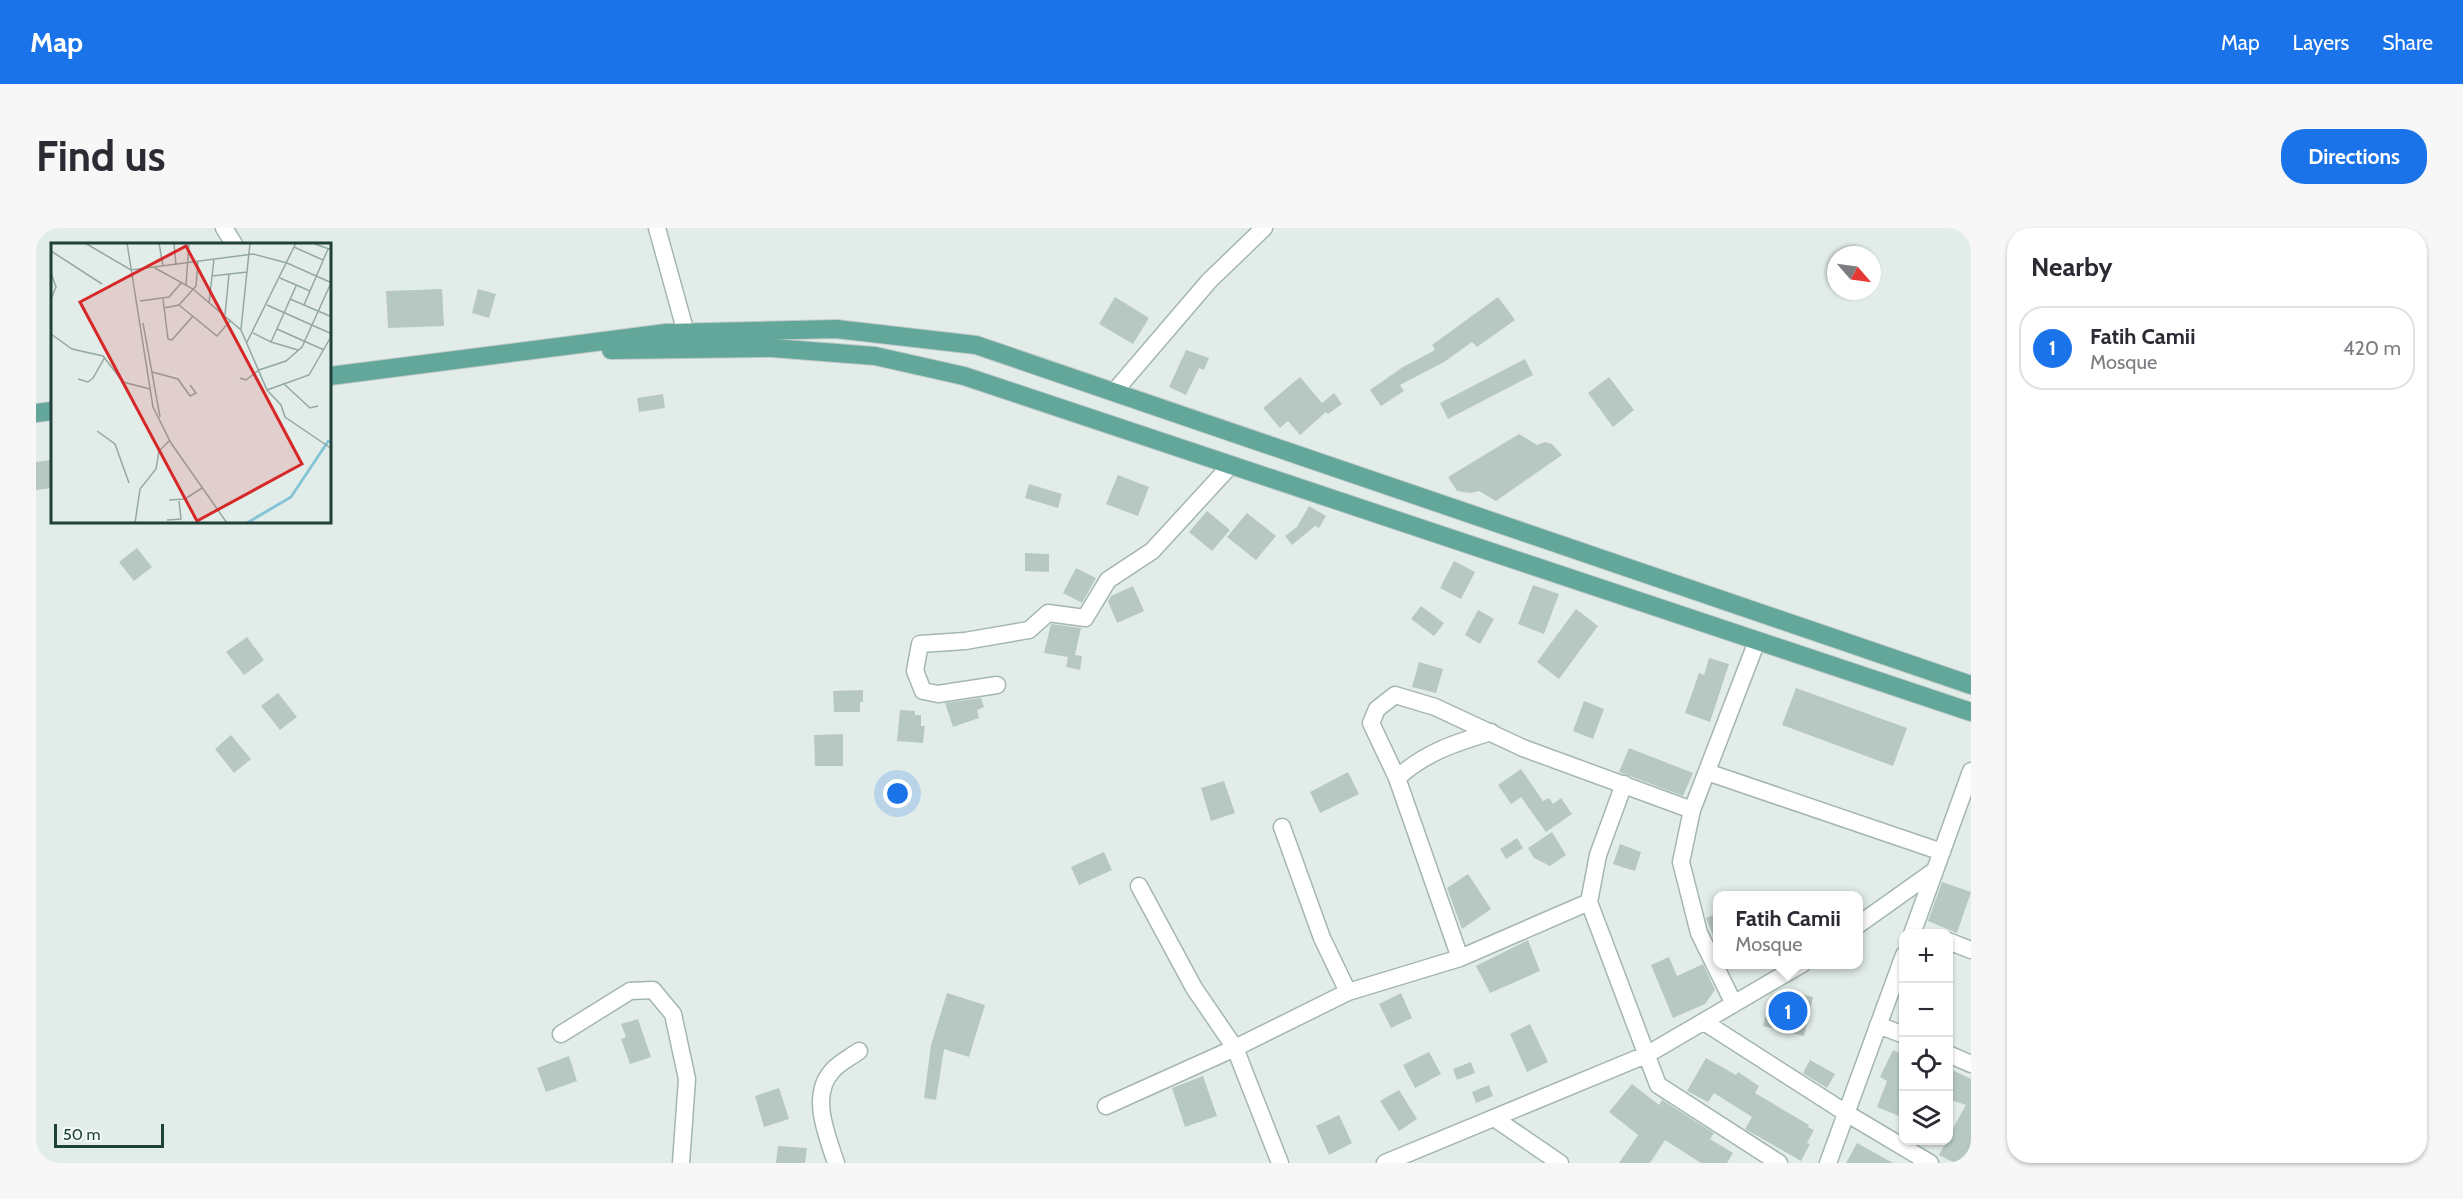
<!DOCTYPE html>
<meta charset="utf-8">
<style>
body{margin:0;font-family:Cabin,sans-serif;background:#f7f7f7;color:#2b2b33}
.controls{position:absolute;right:18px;bottom:18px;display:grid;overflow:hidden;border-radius:12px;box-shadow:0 2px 4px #0004}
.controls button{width:54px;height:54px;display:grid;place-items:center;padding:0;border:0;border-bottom:2px solid #e1e1e2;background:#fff;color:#2b2b33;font:30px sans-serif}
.compass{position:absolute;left:1791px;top:18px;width:54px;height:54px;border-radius:50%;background:#fff;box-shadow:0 2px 4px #0004;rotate:118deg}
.scale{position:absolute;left:18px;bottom:15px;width:110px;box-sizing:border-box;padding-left:6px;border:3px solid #20403a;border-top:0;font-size:16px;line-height:21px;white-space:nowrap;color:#20403a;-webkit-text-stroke:4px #f3f9f7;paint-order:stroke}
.you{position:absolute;left:862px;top:566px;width:21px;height:21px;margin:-15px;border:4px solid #fff;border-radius:50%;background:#1a73e8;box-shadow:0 0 0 9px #1a73e833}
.badge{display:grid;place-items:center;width:39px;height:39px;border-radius:50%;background:#1a73e8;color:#fff;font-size:20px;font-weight:700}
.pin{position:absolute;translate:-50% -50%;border:3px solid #fff;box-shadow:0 2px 6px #0006}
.popup{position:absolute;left:1677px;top:663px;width:150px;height:78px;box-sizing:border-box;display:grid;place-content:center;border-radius:12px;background:#fff;filter:drop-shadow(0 2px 4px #0005);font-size:20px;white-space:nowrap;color:#7c7c81}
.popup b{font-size:22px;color:#2b2b33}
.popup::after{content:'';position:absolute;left:50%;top:100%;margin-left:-12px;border:12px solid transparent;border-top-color:#fff}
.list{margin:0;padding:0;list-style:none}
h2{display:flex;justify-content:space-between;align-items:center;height:78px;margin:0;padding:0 24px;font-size:26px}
h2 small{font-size:20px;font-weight:400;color:#7c7c81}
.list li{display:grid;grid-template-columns:39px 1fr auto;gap:18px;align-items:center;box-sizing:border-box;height:84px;margin:0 12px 12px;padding:0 12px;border:2px solid #e1e1e2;border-radius:24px}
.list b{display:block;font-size:22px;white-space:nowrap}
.list p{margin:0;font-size:20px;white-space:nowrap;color:#7c7c81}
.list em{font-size:20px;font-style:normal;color:#7c7c81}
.icon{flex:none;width:33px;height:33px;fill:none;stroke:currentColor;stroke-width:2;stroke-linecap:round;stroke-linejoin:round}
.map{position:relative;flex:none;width:1935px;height:935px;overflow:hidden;border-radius:24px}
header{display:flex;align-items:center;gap:36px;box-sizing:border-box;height:84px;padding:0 30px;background:#1a73e8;color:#fff}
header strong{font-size:28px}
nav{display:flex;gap:33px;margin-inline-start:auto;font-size:21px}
.intro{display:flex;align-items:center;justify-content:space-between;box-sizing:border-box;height:144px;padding:0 36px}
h1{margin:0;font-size:42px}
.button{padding:15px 27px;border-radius:24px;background:#1a73e8;color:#fff;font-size:21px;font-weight:700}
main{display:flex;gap:36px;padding:0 36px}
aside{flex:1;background:#fff;border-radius:24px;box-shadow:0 2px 4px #0004}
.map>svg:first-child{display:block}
</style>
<header>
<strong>Map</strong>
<nav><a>Map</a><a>Layers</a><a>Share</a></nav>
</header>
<div class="intro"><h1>Find us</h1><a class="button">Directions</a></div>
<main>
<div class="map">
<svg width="1935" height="935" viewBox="0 0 1935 935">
<rect width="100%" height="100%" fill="#e2ede9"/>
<!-- building -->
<path fill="#b7c8c2" d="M406 61 408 98 352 100 350 63Z
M442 61 460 66 453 90 436 85Z
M1079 69 1113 90 1097 116 1063 96Z
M1462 69 1479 92 1441 119 1436 114 1408 134 1364 157 1368 163 1345 178 1334 162 1367 139 1399 122 1396 117Z
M1150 122 1173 130 1168 142 1163 140 1150 167 1133 159Z
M1489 131 1497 147 1412 191 1404 175Z
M1264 149 1286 175 1298 165 1306 176 1292 186 1290 184 1264 207 1252 193 1244 200 1227 180Z
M1573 149 1598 182 1577 199 1552 165Z
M627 166 629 180 603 184 601 170Z
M1483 206 1501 217 1509 214 1516 216 1526 227 1460 273 1443 263 1434 265 1421 263 1412 249Z
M15 232 16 260 0 262V234Z
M1082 247 1113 259 1102 288 1070 276Z
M993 256 1026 266 1022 280 989 270Z
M1273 278 1290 288 1283 300 1279 298 1256 317 1249 308 1261 299Z
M1171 283 1194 302 1176 323 1153 304Z
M1211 285 1240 308 1220 332 1191 309Z
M101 320 116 339 98 353 83 334Z
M989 325 1013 326V344L989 343Z
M1418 333 1439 344 1425 371 1404 360Z
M1040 340 1060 350 1046 375 1027 365Z
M1497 357 1523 366 1508 406 1482 396Z
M1097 358 1108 383 1081 395 1072 373 1075 368Z
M1385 378 1408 395 1398 408 1375 391Z
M1540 381 1562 398 1523 451 1501 434Z
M1442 382 1458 391 1444 416 1429 407Z
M1015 396 1045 400 1039 427 1046 428 1044 442 1030 439 1032 429 1008 425Z
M211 409 228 432 208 447 190 424Z
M1673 430 1693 436 1674 494 1649 485 1663 445 1668 447Z
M1383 434 1407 441 1400 465 1376 459Z
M1760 460 1871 500 1857 538 1746 497Z
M827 462V474H824V484H798L797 463Z
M242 465 261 489 244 502 225 478Z
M945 470 948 479 941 482 943 490 917 499 909 475Z
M1548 473 1568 481 1557 511 1537 503Z
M864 482 879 483V487H885V498H889L887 515 861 513Z
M807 506V538H779L778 507Z
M195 507 215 531 198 545 179 521Z
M1593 520 1657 545 1647 568 1583 544Z
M1485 541 1507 573 1513 570 1517 576 1525 570 1536 586 1510 604 1485 569 1475 576 1462 557Z
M1312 544 1323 566 1284 585 1274 564Z
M1188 553 1199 585 1175 593 1165 560Z
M1516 604 1530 627 1514 638 1498 630 1492 620Z
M1481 610 1487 620 1470 631 1464 621Z
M1584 616 1605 624 1599 643 1577 636Z
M1068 624 1076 642 1043 657 1035 639Z
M1432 646 1455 681 1426 701 1411 660Z
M1906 654 1935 664 1921 705 1892 693Z
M1682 685V719L1670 690Z
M1492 712 1504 743 1454 765 1440 738Z
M1633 729 1641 748 1667 736 1679 762 1669 776 1637 790 1615 737Z
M1745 761 1777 769 1768 808 1727 798 1735 767Z
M911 765 949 777 933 829 908 821 900 872 888 870 895 817Z
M1365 765 1376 790 1355 800 1343 776Z
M602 791 615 829 594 836 585 811 590 809 585 796Z
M1494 796 1512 834 1491 844 1474 806Z
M1857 822 1868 827V890L1841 879 1851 853 1844 849Z
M1393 824 1405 846 1379 860 1367 837Z
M533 828 541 853 510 864 501 840Z
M1670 830 1700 847 1702 844 1723 858 1719 865 1773 897 1772 899 1778 902 1771 915 1774 916 1765 933 1709 901 1716 889 1678 865 1672 874 1651 863Z
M1774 832 1799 846 1791 860 1767 845Z
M1435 834 1439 845 1421 852 1417 841Z
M1912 840 1935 851V924L1929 935H1919L1903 927 1911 912H1915L1912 909 1930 877 1912 871Z
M1167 848 1181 888 1149 899 1136 860Z
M1596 856 1623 877 1626 872 1678 905 1674 911 1697 925 1691 935H1665L1629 912 1614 935H1583L1602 907 1573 884Z
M1453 857 1457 868 1440 875 1436 864Z
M743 860 753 891 728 899 719 868Z
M1363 862 1381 891 1363 903 1344 873Z
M1303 887 1316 915 1293 927 1280 898Z
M1821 915 1857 935H1810Z
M742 918 771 920 769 935H740Z"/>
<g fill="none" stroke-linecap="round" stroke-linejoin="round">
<defs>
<path id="minor" d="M188 0 198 16
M621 0 650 105
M1078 164 1173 53 1228 0
M961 457 902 466 887 463 879 443 884 416 929 413 993 402 1012 385 1049 390 1072 352 1116 323 1195 237
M1671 544 1906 624
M1361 550C1390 524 1419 515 1455 504
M1588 556 1562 627 1553 674 1622 857 1743 935
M1246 599 1286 710 1312 764
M1822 697 1898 643
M1876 706 1935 543
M1912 713 1935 722
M1424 730 1361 550 1335 495 1341 481 1359 467 1399 479 1487 520 1656 582
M1698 776 1663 705 1645 634 1656 582 1721 413
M1668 794 1810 885 1894 935
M1842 797 1868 807
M525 806 594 763 617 762 637 786 651 851 645 935
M1912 826 1935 836
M1070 878 1199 820 1158 760 1103 658
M1458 890 1524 935
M800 935C791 907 773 867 797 842 804 834 815 829 823 823
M1244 935 1199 820 1312 764 1424 730 1553 674
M1349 935 1612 826 1766 736
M1792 935 1868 727"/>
<path id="major" d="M575 122 736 120 839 128 928 148 1935 484
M294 148 630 105 800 101 940 117 1935 457
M0 185 16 183"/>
</defs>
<!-- minor casing -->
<use href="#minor" stroke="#a4b6b1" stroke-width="19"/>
<!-- major casing -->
<use href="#major" stroke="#c1cac8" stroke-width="20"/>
<!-- minor -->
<use href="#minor" stroke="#fff" stroke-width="16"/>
<!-- major -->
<use href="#major" stroke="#62a79a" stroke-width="18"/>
</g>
<!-- overview -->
<g transform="translate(15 15)">
<rect width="280" height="280" fill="#e2ede9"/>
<path fill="none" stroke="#85c5d7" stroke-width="3" d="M196 280 240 254 278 197"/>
<path fill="none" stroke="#94a8a3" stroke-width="1.5" d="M34 0 80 27 202 11 236 20 281 40M76 0 102 164 120 200 176 280M108 0 112 23M123 0 125 22M264 1 281 7M243 4 272 17M0 8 51 41M104 25 142 46 190 87 216 147 230 162 234 174 281 206M0 30 5 44 0 56M161 33 196 29M229 35 259 48M135 42 138 0M112 56 117 96 121 97 142 73M239 56 281 74M89 58 118 54 131 39M158 60 163 16M128 62 166 93 180 77M216 62 281 91M253 62 277 6M113 65 128 62 145 43 147 19M174 72 178 31M92 80 109 174M190 86 199 0M226 86 273 107M202 90 220 99 245 43M0 91 21 106 52 113 72 139 99 146M196 99 245 0M220 99 247 107M101 129 127 136 139 153 145 150 139 142M189 135 195 137 208 127 235 118 251 104 280 40M27 136 37 139 42 135 54 114M232 140 259 165 267 163M216 147 258 132 281 92M46 188 64 201 78 240M118 257 134 256 151 245M116 277 130 276 128 258M84 280 89 246 105 226 108 208 118 198"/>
<path fill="#d62828" fill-opacity="0.15" stroke="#d62828" stroke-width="3" d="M135 3 251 221 146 278 29 59Z"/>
<rect width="280" height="280" fill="none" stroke="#20403a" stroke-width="3"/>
</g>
</svg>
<div class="controls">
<button>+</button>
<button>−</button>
<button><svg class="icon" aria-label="locate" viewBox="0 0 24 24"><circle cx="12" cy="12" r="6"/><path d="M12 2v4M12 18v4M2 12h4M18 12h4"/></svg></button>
<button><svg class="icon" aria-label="layers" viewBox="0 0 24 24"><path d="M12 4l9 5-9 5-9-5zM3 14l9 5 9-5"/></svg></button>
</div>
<svg class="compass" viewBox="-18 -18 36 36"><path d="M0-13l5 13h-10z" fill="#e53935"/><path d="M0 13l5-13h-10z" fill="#7c7c81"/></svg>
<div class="scale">50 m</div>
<div class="you"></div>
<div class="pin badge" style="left:1752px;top:783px">1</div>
<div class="popup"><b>Fatih Camii</b>Mosque</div>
</div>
<aside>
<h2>Nearby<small></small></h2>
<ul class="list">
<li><span class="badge">1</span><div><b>Fatih Camii</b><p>Mosque</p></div><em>420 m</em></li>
</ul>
</aside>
</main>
